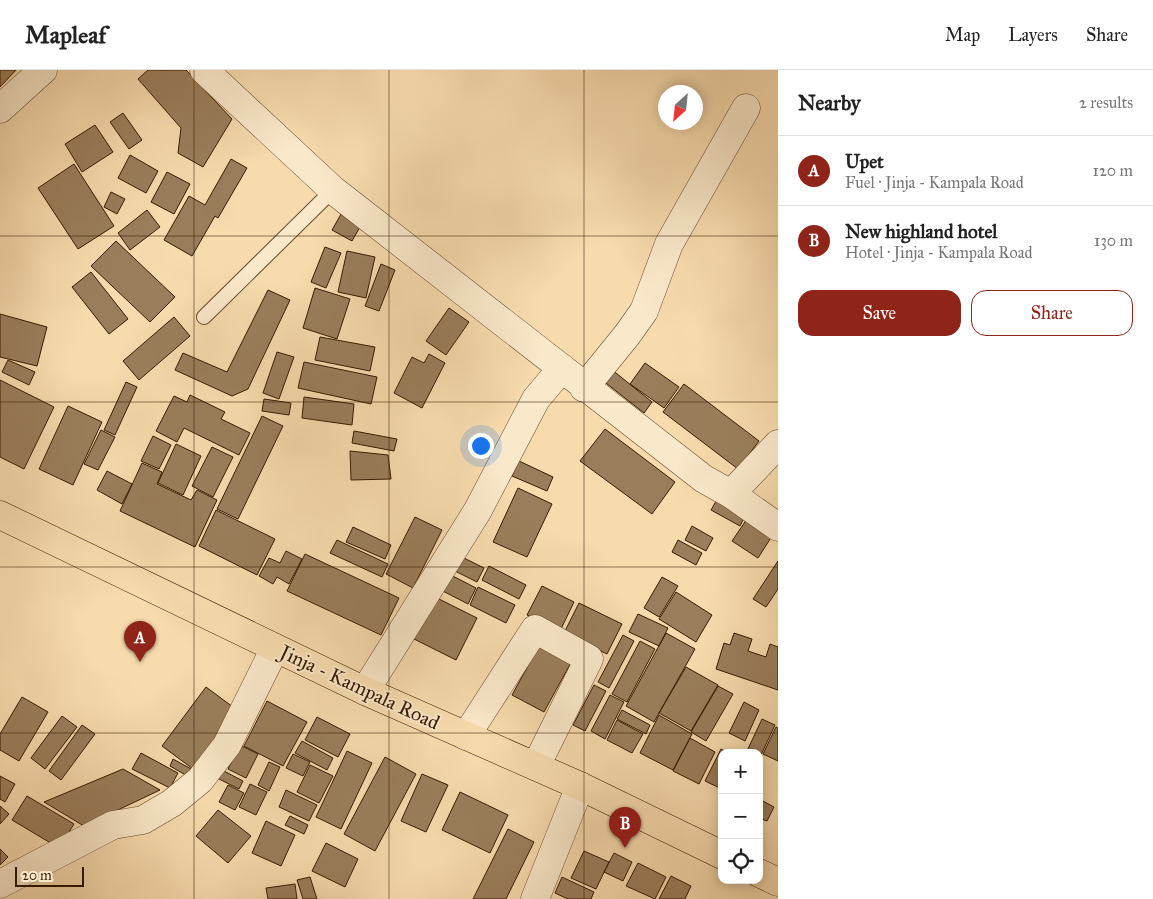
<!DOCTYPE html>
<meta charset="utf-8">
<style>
body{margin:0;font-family:"IM FELL Great Primer",serif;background:#f6f6f6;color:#222}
.controls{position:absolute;right:15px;bottom:15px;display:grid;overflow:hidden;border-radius:10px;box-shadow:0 2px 12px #0003}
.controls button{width:45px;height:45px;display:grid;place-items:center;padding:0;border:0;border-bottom:1px solid #e0e0e0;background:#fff;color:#222;font:25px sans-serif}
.compass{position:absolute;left:658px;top:15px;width:45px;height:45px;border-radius:50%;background:#fff;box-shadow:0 2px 12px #0003;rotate:207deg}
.scale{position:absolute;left:15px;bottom:12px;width:69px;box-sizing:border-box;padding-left:5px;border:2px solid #361a02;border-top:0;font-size:14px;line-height:18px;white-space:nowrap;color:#361a02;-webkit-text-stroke:4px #fae8ca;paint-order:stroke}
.you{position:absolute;left:480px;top:375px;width:18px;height:18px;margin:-12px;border:4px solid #fff;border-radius:50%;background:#1a73e8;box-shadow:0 0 0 8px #1a73e833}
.badge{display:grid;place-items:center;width:32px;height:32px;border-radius:50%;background:#8f2418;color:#fff;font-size:16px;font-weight:700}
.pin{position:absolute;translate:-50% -41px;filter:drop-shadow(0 1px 2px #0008)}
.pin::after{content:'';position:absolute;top:26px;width:18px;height:15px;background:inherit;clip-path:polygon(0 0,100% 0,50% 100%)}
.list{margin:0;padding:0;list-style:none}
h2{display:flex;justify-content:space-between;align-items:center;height:65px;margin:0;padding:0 20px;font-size:21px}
h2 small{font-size:16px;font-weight:400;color:#767676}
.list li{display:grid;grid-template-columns:32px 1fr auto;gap:15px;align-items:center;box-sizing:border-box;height:70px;padding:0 20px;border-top:1px solid #e0e0e0}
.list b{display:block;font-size:19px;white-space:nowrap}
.list p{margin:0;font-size:16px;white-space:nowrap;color:#767676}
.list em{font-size:16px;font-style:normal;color:#767676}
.actions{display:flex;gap:10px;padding:15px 20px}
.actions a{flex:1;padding:11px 0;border:1px solid #8f2418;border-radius:15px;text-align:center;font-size:18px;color:#8f2418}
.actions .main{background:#8f2418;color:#fff}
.icon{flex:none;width:28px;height:28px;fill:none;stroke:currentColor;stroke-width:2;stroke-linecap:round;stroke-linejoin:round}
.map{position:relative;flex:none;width:778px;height:829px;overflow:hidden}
header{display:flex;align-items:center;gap:30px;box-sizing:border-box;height:70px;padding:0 25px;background:#fff;border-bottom:1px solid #e0e0e0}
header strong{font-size:24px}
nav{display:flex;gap:28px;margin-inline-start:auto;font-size:18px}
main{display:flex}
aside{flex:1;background:#fff}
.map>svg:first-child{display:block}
</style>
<header>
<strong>Mapleaf</strong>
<nav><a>Map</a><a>Layers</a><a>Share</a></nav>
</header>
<main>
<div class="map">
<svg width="778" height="829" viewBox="0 0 778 829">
<rect width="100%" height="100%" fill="#f7dbad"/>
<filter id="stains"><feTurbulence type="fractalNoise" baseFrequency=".004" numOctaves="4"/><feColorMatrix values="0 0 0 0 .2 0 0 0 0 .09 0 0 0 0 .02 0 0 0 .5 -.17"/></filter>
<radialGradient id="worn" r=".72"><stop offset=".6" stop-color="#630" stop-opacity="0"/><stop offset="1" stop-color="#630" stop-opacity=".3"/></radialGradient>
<!-- building -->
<path fill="#9a7e5b" stroke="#361a02" d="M0 0H16L0 17Z
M148 0H186L232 49 203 97 178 83 181 58 138 9Z
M123 43 142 70 129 79 110 52Z
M95 55 113 82 82 102 65 74Z
M130 85 158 101 146 123 118 108Z
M231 89 247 98 218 148 215 146 192 186 164 170 189 126 205 135Z
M74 94 114 156 78 179 38 118Z
M167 102 190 114 174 144 151 132Z
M111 122 125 129 117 144 104 137Z
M344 139 364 150 352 171 332 160Z
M147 140 160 157 130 180 118 163Z
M116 171 175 227 150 252 91 196Z
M325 177 341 183 326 218 311 212Z
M347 181 375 187 366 228 338 222Z
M381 194 395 200 379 241 365 236Z
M91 202 128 249 109 264 72 217Z
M315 218 350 229 337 269 303 258Z
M268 220 290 230 248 319 232 326 175 300 183 283 227 302Z
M449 238 469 252 446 285 426 271Z
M0 244 47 257 37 296 0 287Z
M174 247 190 266 139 310 123 291Z
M320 267 375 277 370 301 315 290Z
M277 282 294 287 279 329 263 323Z
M429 284 445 293 422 338 394 323 412 287 424 293Z
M8 290 35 302 29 315 2 302Z
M304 292 377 307 371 334 298 318Z
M645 293 679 317 664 338 630 314Z
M606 295 652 332 644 343 597 306Z
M0 310 54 337 24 399 0 387Z
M126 312 137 317 115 365 104 360Z
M684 314 759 371 738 399 663 342Z
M190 325 225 342 221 349 250 363 239 385 184 358 177 372 156 361 174 326 187 332Z
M304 327 354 334 352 355 302 348Z
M264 329 291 333 289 345 262 341Z
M68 336 102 352 73 415 39 399Z
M262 346 283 356 238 449 217 439Z
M605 359 675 412 652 444 580 391Z
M101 360 115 367 98 400 84 394Z
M354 361 397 369 394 381 352 373Z
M153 366 171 375 159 399 141 391Z
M176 374 201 386 183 425 158 413Z
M212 377 233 387 213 427 192 416Z
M350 381 388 385 391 409 351 410Z
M519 391 553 407 547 421 512 406Z
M142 393 162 402 157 414 191 430 197 420 217 430 195 477 120 441Z
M107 401 132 414 122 434 97 420Z
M518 418 552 434 527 487 493 472Z
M719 426 747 442 740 456 711 440Z
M216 440 275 469 257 505 199 476Z
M749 446 774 463 758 488 732 471Z
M415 447 442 460 413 518 386 504Z
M692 456 713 468 706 481 685 470Z
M353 457 391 475 385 489 346 472Z
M337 470 388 494 382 507 330 483Z
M678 470 702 483 696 495 672 482Z
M286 481 302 489 289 514 277 507 273 514 259 506 269 488 280 493Z
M305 484 399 528 381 565 287 521Z
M460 486 484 498 477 512 453 500Z
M778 491V519L766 537 753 529Z
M489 496 526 515 519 529 482 510Z
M447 503 476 518 468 534 439 519Z
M662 507 678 516 659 547 644 538Z
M542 516 574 532 560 561 527 545Z
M478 517 515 535 506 553 470 535Z
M676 522 712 545 696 572 659 549Z
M431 525 477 548 456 590 410 567Z
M579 533 622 554 607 584 564 563Z
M638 544 668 558 659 576 629 562Z
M666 563 695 579 654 652 626 636Z
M734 563 752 569 748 581 766 587 770 574 778 577V620L716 599 724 573 730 575Z
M623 565 634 571 609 618 598 612Z
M640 571 655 579 627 632 612 624Z
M541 572 573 589 544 642 512 625Z
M686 597 718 615 691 661 659 643Z
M594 615 606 621 585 661 573 655Z
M718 616 733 624 706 671 691 662Z
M206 617 237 640 193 699 162 676Z
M610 625 624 632 605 669 591 661Z
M22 627 48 642 19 691 0 680V664Z
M267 631 307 652 283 696 244 676Z
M744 632 759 640 745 671 729 663Z
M622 640 650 655 646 664 617 649Z
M659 645 692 664 673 700 640 683Z
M62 646 77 657 45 699 31 688Z
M317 647 350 664 338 687 305 670Z
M762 649 775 655 760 687 759 683 747 681Z
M617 650 643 664 632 683 607 670Z
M82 655 95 664 61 710 49 701Z
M776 657 778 658V691L763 684Z
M690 668 715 682 699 714 673 701Z
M302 671 333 688 327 700 295 683Z
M240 675 258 684 246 708 228 699Z
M721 679 728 683H722V719L705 711Z
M347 681 372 693 341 759 316 747Z
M141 683 178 703 170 718 132 699Z
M293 684 310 692 303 706 286 698Z
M385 687 416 704 375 781 344 764Z
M173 689 193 700 189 707 170 696Z
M269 692 280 697 269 721 258 715Z
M310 695 333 706 319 733 297 722Z
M123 699 160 720 84 756 44 732Z
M222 700 243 711 239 719 217 708Z
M422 704 448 715 426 762 401 751Z
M0 706 15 714 5 732 0 729Z
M250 714 267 722 256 745 239 737Z
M228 715 244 723 235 740 219 732Z
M286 720 317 735 309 751 279 737Z
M460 722 508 745 490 783 442 760Z
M27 726 74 754 59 778 12 750Z
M759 729 774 737 767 751 759 748Z
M0 736 9 744 0 754Z
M218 740 251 766 228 793 196 766Z
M290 746 308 755 304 764 285 755Z
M266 751 295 765 281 796 252 783Z
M508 759 534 772 506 829H473Z
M326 773 358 789 345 817 312 801Z
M0 779 8 787 0 795Z
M584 781 609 792 596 819 571 808Z
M614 783 632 792 623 811 604 802Z
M638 793 666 807 655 829 626 816Z
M671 806 691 816 685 829H659Z
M310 807 317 829H303L297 810Z
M562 807 594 822 591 829H568L555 823Z
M295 814 297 829H268L266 818Z"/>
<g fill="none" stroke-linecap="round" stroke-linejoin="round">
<defs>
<path id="service" d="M204 247 333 120"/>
<path id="minor" d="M204 0 333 120 704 409 731 424 778 457
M584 318 627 265 644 241 669 174 746 38
M731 424 778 374
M365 621 478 440 536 329 562 298
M466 666 535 559 589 589 536 696
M0 814 113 755 143 750 172 733 200 710 227 675 275 578
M535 829 580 716"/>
<path id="tertiary" d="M0 39 43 0"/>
<path id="trunk" d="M0 445 365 621 580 716 722 785
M759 803 778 812"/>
</defs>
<!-- service casing -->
<use href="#service" stroke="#664a2d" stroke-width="16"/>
<!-- minor casing -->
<use href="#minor" stroke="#664a2d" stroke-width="29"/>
<!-- tertiary casing -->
<use href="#tertiary" stroke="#664a2d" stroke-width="29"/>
<!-- trunk casing -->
<use href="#trunk" stroke="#361a02" stroke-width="29"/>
<!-- service -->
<use href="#service" stroke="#fae8ca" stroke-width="14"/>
<!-- minor -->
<use href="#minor" stroke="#fae8ca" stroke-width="28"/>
<!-- tertiary -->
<use href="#tertiary" stroke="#fae8ca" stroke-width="28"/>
<!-- trunk -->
<use href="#trunk" stroke="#f7dbad" stroke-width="28"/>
</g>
<!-- grid -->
<path fill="none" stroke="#361a02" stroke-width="1" stroke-opacity="0.55" d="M194 0V829M389 0V829M584 0V829M0 166H778M0 332H778M0 497H778M0 663H778"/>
<g text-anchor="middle" stroke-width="4" stroke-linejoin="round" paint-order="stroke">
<!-- street labels -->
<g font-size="20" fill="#361a02" stroke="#fae8ca">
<text transform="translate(360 617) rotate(25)" y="7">Jinja - Kampala Road</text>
</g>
</g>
<rect width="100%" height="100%" filter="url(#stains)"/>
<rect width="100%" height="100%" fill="url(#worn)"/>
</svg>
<div class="controls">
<button>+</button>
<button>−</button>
<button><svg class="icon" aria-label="locate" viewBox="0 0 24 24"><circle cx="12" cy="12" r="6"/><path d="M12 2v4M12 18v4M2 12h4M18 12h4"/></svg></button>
</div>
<svg class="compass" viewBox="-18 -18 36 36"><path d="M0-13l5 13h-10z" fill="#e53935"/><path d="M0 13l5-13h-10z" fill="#767676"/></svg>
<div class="scale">20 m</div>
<div class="you"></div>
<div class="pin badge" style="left:140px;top:592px">A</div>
<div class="pin badge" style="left:625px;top:778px">B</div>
</div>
<aside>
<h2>Nearby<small>2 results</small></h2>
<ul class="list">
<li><span class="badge">A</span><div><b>Upet</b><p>Fuel · Jinja - Kampala Road</p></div><em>120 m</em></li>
<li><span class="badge">B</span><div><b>New highland hotel</b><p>Hotel · Jinja - Kampala Road</p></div><em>130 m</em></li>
</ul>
<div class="actions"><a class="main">Save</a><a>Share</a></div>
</aside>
</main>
